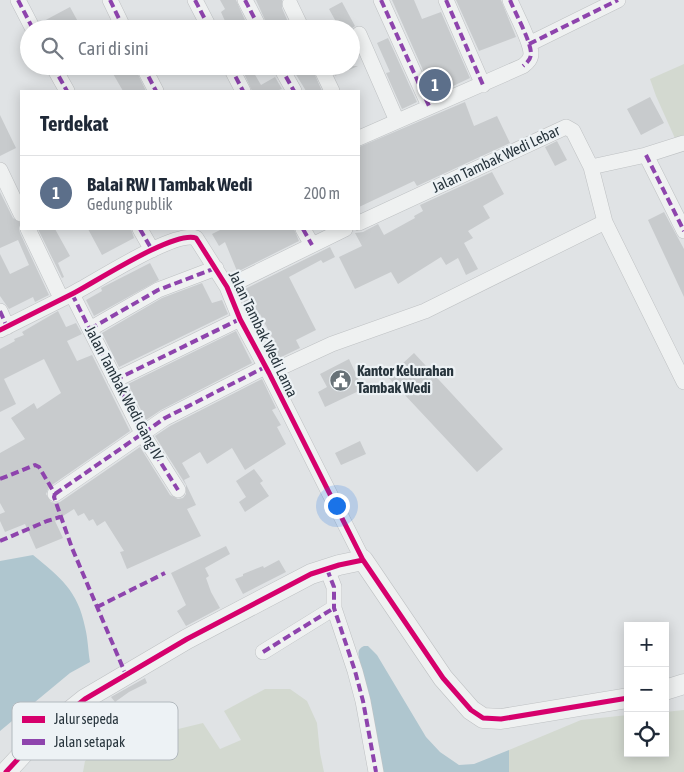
<!DOCTYPE html>
<html lang="id">
<meta charset="utf-8">
<style>
body{margin:0;font-family:"Asap Condensed",sans-serif;background:#f6f6f7;color:#1f2937}
.controls{position:absolute;right:15px;bottom:15px;display:grid;overflow:hidden;border-radius:0px;box-shadow:0 2px 12px #0003}
.controls button{width:45px;height:45px;display:grid;place-items:center;padding:0;border:0;border-bottom:1px solid #e0e1e3;background:#fff;color:#1f2937;font:25px sans-serif}
.you{position:absolute;left:336px;top:505px;width:18px;height:18px;margin:-12px;border:4px solid #fff;border-radius:50%;background:#1a73e8;box-shadow:0 0 0 8px #1a73e833}
.badge{display:grid;place-items:center;width:32px;height:32px;border-radius:50%;background:#2563eb;color:#fff;font-size:16px;font-weight:700}
.pin{position:absolute;translate:-50% -50%;border:2px solid #fff;box-shadow:0 1px 5px #0006}
.list{margin:0;padding:0;list-style:none}
h2{display:flex;justify-content:space-between;align-items:center;height:65px;margin:0;padding:0 20px;font-size:21px}
h2 small{font-size:16px;font-weight:400;color:#747a83}
.list li{display:grid;grid-template-columns:32px 1fr auto;gap:15px;align-items:center;box-sizing:border-box;height:75px;padding:0 20px;border-top:1px solid #e0e1e3}
.list b{display:block;font-size:19px;white-space:nowrap}
.list p{margin:0;font-size:16px;white-space:nowrap;color:#747a83}
.list em{font-size:16px;font-style:normal;color:#747a83}
.icon{flex:none;width:28px;height:28px;fill:none;stroke:currentColor;stroke-width:2;stroke-linecap:round;stroke-linejoin:round}
.map{position:relative;flex:none;width:684px;height:772px;overflow:hidden}
.search{position:absolute;background:#fff;box-shadow:0 2px 12px #0003;left:20px;top:20px;width:340px;height:55px;display:flex;align-items:center;gap:12px;box-sizing:border-box;padding:0 18px;border-radius:28px;color:#747a83;font-size:19px}
.panel{position:absolute;background:#fff;box-shadow:0 2px 12px #0003;left:20px;top:90px;width:340px;height:140px;border-radius:0px}
.map>svg:first-child{display:block}
</style>
<div class="map">
<svg width="684" height="772" viewBox="0 0 684 772">
<rect width="100%" height="100%" fill="#e0e3e5"/>
<!-- green -->
<path fill="#d3d9d0" d="M684 64V143L678 145 656 96 650 79Z
M265 689H290L307 701 317 723 320 753 324 772H83L85 761 109 743 141 738 203 723 220 749 241 740 224 711Z
M684 710V772H509V750L581 720 628 715V753H665V712Z"/>
<!-- water -->
<path fill="#afc6cf" d="M33 555C60 577 78 591 85 627 88 639 88 650 90 662L70 673 0 731V561Z
M364 646H368L377 655 426 737 440 752 459 765 474 764 509 750V772H383L359 658C358 652 358 649 364 646Z"/>
<!-- building -->
<path fill="#c8cbcd" d="M220 0H236L249 29H219L218 25 225 21 221 12 225 9Z
M256 0H282V8L291 29H269Z
M392 0H414L422 19 441 12 470 78 434 95Z
M456 0H501L516 37 479 51Z
M342 2 355 26 351 29H340L329 9Z
M70 7 82 29H42L40 23Z
M388 38 417 102 402 109 386 73 390 72 377 43Z
M122 66H134L146 91H123L112 72Z
M247 66H250L261 85 275 77 282 89 276 91H252L242 69Z
M295 66H311L322 91H306L292 68Z
M331 66H358L335 76Z
M650 97 664 123 641 135 627 109Z
M465 102 474 126 497 116 510 143 417 186 414 181 359 207V147Z
M0 115 16 148 0 156Z
M557 141 567 160 555 166 545 147Z
M492 172 504 194 483 206 490 218 468 231 473 238 464 243 478 269 466 275 458 258 446 265 441 257 398 284 391 272 355 289 339 257 362 246 355 233 363 232 378 224 384 235 415 218 414 216 423 211 420 205Z
M0 192 13 218 21 223 19 228 20 233 49 295 35 302 33 297 9 309 0 296V254L10 274 29 265 18 240 0 248Z
M664 212 684 249V297L648 220Z
M38 229H55L70 256 58 263 64 277 62 278Z
M88 229H131L134 238 102 255Z
M222 229H294L299 241 233 274 237 271 225 242 219 246 212 234Z
M330 247 335 257 323 263 321 260 289 277 316 330 296 340 300 348 275 360 270 350 277 347 260 314 251 319 240 293H242L241 291Z
M150 263 159 280 94 316 86 300 102 291 101 288Z
M202 283 212 303 222 300 228 314 119 367 102 333 162 298Z
M58 311 66 327 76 323 82 334 67 341 77 361 92 355 130 431 49 487 46 494 51 502 55 503 60 502 140 447 170 495 178 499 183 498 186 494V485L155 436 170 426 262 379 276 408 272 410 281 425 277 427 286 444 245 470 232 448 207 464 200 452 182 463 190 477 184 480 196 505 187 509 201 536 127 569 120 552 124 551 105 521 97 526 93 519 89 521 84 513 78 516 74 509 55 521 63 538 36 549 25 524 5 532 0 521V514L5 512 0 503V453L25 439 11 418 34 403 37 409 61 393 44 359 4 379 16 404 0 412V349L15 341 14 339 24 335 22 332Z
M236 331 252 363 161 410 146 420 128 384Z
M414 353 503 449 477 472 388 377Z
M349 359 363 389 325 407 318 392 327 387 320 374Z
M360 441 366 454 341 465 335 453Z
M254 469 263 481 260 483 269 496 245 512 239 502 246 497 236 481Z
M226 546 230 554 205 568 209 576 206 578 211 592 220 608 186 626 177 611 186 605 171 573Z
M279 560 286 572 243 594 235 579 243 576V574L263 566 264 568Z
M145 678 147 683 129 692 115 702 111 697Z"/>
<g fill="none" stroke-linecap="round" stroke-linejoin="round">
<defs>
<path id="minor" d="M18 0 33 29
M110 0 124 29
M195 0 210 29
M245 0 260 29
M381 0 429 106
M446 0 483 85
M290 4 302 29
M359 34 397 121
M529 44 618 0
M53 66 67 91
M143 66 156 91
M230 66 243 91
M280 66 294 91
M320 66 332 91
M359 138 523 66C528 62 531 59 531 53 530 39 515 13 510 0
M646 155 684 231
M591 167 605 222 684 382
M0 170 21 214
M359 223 566 127 573 131 591 167 646 155 684 143
M28 229 61 298
M140 229 152 250
M303 229 312 245
M227 287 345 229
M72 294 142 433 178 490
M0 311 7 327
M90 329 158 290 216 268
M0 330C24 318 48 306 72 294 94 283 174 230 196 238L227 287 240 319 269 373 363 560
M269 373 332 344 425 311 605 222
M115 380 240 319
M55 494 165 418 265 367
M327 569 334 587V608L355 671 363 701 376 772
M263 652 334 608"/>
<path id="tertiary" d="M665 690 684 684
M6 772 30 746 55 723 85 699 187 639 311 574 339 565 363 560 443 678 471 710 483 718 501 719 628 698"/>
</defs>
<!-- minor casing -->
<use href="#minor" stroke="#bec1c3" stroke-width="16"/>
<!-- tertiary casing -->
<use href="#tertiary" stroke="#bec1c3" stroke-width="21"/>
<!-- minor -->
<use href="#minor" stroke="#eff1f1" stroke-width="15"/>
<!-- tertiary -->
<use href="#tertiary" stroke="#eff1f1" stroke-width="20"/>
<!-- quiet -->
<path stroke="#8e44ad" stroke-width="4" stroke-dasharray="8 4" stroke-linecap="butt" d="M18 0 33 29
M110 0 124 29
M195 0 210 29
M245 0 260 29
M381 0 429 106
M446 0 483 85
M510 0C515 13 530 39 531 53 531 59 528 62 523 66
M529 44 618 0
M53 66 67 91
M143 66 156 91
M230 66 243 91
M280 66 294 91
M646 155 684 231
M140 229 152 250
M303 229 312 245
M72 294 142 433 178 490
M0 311 7 327
M90 329 158 290 216 268
M115 380 240 319
M0 479 35 465 39 467 55 494 54 497 72 548 126 675
M55 494 165 418 265 367
M0 541 47 521 60 517
M327 569 334 587V608L355 671 363 701 376 772
M97 607 165 573
M263 652 334 608"/>
<defs>
<path id="cycleway" d="M0 330C24 318 48 306 72 294 94 283 174 230 196 238L227 287 240 319 269 373 363 560 443 678 471 710 483 718 501 719 628 698
M6 772 30 746 55 723 85 699 187 639 311 574 339 565 363 560"/>
</defs>
<!-- cycleway casing -->
<use href="#cycleway" stroke="#edf2f5" stroke-width="8"/>
<!-- cycleway -->
<use href="#cycleway" stroke="#d6006c" stroke-width="5"/>
</g>
<!-- icons -->
<defs>
<symbol id="civic-disc" viewBox="-11 -11 22 22"><circle r="9.5" fill="#687278" stroke="#edf2f5"/><path d="M-.6-6.5H3V-4.5H.6V-3L4-1V1h2V6H-6V1h2V-1L-.6-3ZM-1.2 2.5V6h2.4V2.5Z" fill="#fff"/></symbol>
</defs>
<g fill-rule="evenodd">
<use href="#civic-disc" x="328" y="368" width="25" height="25"/>
</g>
<g text-anchor="middle" stroke-width="4.5" stroke-linejoin="round" paint-order="stroke">
<!-- street labels -->
<g font-size="15" fill="#28353d" stroke="#edf2f5">
<text transform="translate(496 159) rotate(-25)" y="5">Jalan Tambak Wedi Lebar</text>
<text transform="translate(263 334) rotate(64)" y="5">Jalan Tambak Wedi Lama</text>
<text transform="translate(124 393) rotate(62)" y="5">Jalan Tambak Wedi Gang IV</text>
</g>
<!-- poi labels -->
<g font-size="15" font-weight="bold" fill="#28353d" stroke="#edf2f5" text-anchor="start">
<text x="357" y="376">Kantor Kelurahan<tspan x="357" dy="17">Tambak Wedi</tspan></text>
</g>
</g>
<!-- legend -->
<rect x="12" y="702" width="166" height="58" rx="8" fill="#edf2f5" stroke="#b2b9be" stroke-width="1"/>
<rect x="22" y="716" width="23" height="7" fill="#d6006c"/>
<rect x="22" y="739" width="23" height="6" fill="#8e44ad"/>
<g font-size="14" fill="#28353d">
<text x="54" y="724">Jalur sepeda</text>
<text x="54" y="747">Jalan setapak</text>
</g>
</svg>
<div class="controls">
<button>+</button>
<button>−</button>
<button><svg class="icon" aria-label="locate" viewBox="0 0 24 24"><circle cx="12" cy="12" r="6"/><path d="M12 2v4M12 18v4M2 12h4M18 12h4"/></svg></button>
</div>
<div class="you"></div>
<div class="pin badge" style="left:435px;top:85px;background:#5c6f8a">1</div>
<div class="search"><svg class="icon" aria-label="search" viewBox="0 0 24 24"><circle cx="10" cy="10" r="6"/><path d="M15 15l6 6"/></svg>Cari di sini</div>
<section class="panel">
<h2>Terdekat<small></small></h2>
<ul class="list">
<li><span class="badge" style="background:#5c6f8a">1</span><div><b>Balai RW I Tambak Wedi</b><p>Gedung publik</p></div><em>200 m</em></li>
</ul>
</section>
</div>
